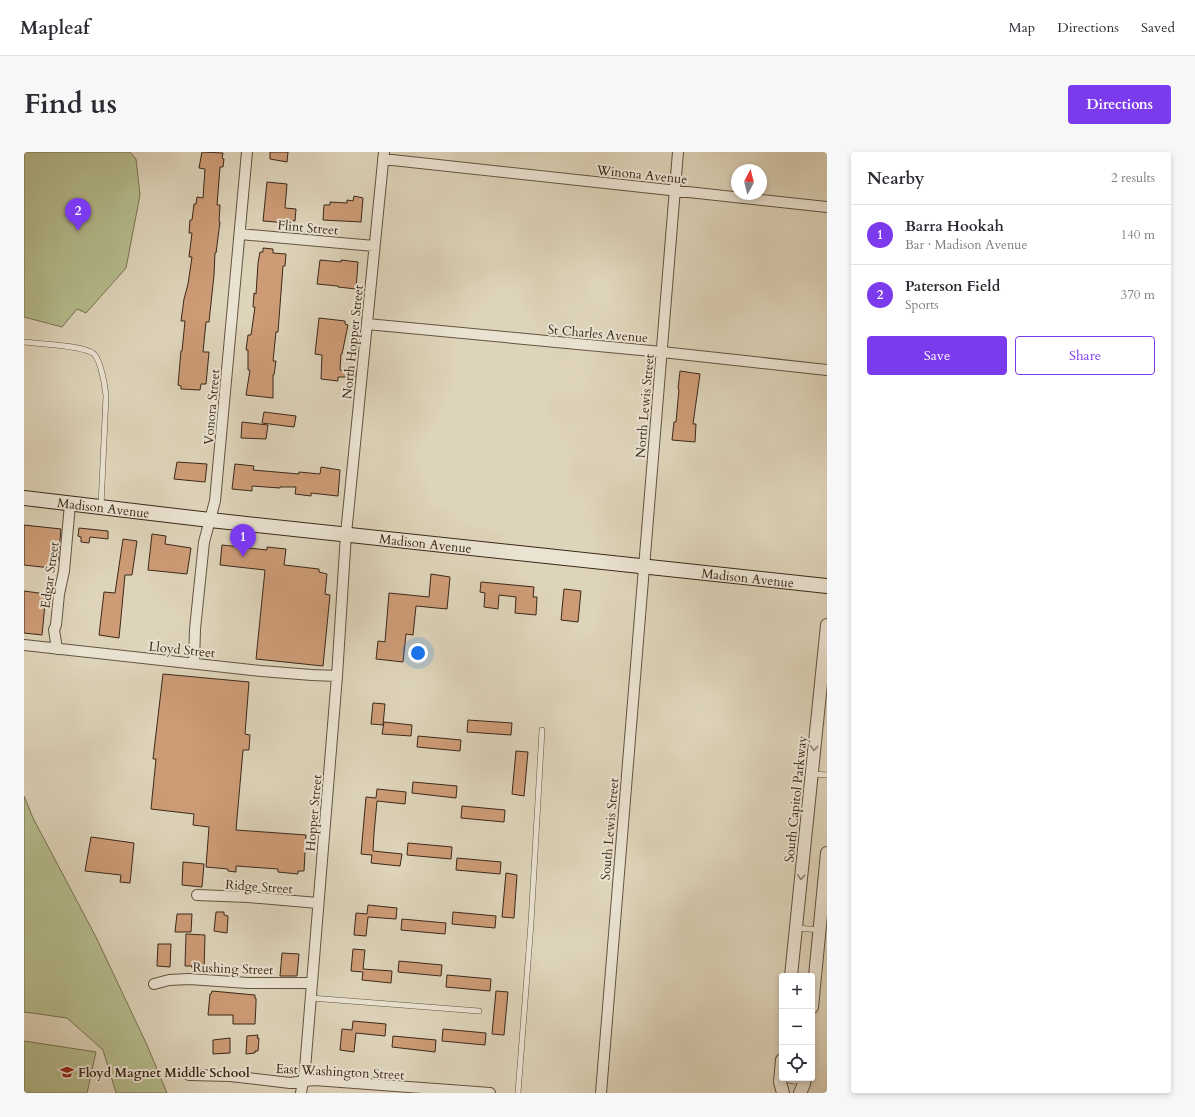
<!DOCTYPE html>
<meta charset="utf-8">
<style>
body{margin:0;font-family:Cardo,serif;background:#f7f7f7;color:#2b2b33}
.controls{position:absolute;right:12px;bottom:12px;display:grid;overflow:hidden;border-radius:4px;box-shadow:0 2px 6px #0003}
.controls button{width:36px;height:36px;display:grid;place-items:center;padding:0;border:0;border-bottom:1px solid #e1e1e2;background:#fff;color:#2b2b33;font:20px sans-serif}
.compass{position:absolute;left:707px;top:12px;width:36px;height:36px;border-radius:50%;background:#fff;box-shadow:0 2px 6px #0003;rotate:7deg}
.you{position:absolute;left:394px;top:501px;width:14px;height:14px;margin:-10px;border:3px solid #fff;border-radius:50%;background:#1a73e8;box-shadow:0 0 0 6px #1a73e833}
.badge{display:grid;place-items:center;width:26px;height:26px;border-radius:50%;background:#7c3aed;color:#fff;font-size:13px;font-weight:700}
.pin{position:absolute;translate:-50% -33px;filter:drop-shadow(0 1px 2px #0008)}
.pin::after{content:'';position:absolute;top:21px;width:14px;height:12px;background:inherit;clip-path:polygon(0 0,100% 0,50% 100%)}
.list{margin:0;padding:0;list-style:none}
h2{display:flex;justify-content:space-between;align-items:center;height:52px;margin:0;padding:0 16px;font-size:17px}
h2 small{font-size:13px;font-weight:400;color:#7c7c81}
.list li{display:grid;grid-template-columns:26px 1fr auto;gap:12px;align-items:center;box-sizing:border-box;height:60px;padding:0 16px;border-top:1px solid #e1e1e2}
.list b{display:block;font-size:15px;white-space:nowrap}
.list p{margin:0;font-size:13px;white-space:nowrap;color:#7c7c81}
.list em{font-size:13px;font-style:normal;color:#7c7c81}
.actions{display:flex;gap:8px;padding:12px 16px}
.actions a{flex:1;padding:9px 0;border:1px solid #7c3aed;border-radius:4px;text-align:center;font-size:14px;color:#7c3aed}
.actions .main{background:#7c3aed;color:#fff}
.icon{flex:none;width:22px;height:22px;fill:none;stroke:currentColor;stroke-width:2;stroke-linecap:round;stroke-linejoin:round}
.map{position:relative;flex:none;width:803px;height:941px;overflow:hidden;border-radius:4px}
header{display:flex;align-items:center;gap:24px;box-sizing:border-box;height:56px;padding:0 20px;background:#fff;border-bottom:1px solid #e1e1e2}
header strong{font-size:19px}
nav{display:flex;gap:22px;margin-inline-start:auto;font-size:14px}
.intro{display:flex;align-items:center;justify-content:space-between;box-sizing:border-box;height:96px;padding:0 24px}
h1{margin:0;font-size:28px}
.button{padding:10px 18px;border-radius:4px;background:#7c3aed;color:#fff;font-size:14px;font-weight:700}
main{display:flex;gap:24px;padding:0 24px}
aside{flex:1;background:#fff;border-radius:4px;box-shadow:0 2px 6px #0003}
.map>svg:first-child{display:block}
</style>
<header>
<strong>Mapleaf</strong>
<nav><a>Map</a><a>Directions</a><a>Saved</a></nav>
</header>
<div class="intro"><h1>Find us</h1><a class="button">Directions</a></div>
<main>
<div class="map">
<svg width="803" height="941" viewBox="0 0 803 941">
<rect width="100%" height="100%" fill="#ded4ba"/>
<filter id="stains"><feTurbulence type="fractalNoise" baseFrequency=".005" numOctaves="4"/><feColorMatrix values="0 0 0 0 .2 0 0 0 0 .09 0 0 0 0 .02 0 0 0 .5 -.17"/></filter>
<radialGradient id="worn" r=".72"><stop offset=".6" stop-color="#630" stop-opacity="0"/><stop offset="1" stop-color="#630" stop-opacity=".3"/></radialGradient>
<!-- green -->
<path fill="#b5bc8d" stroke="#787252" d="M0 0H106L112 7 116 43 102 116 62 161 53 157 38 175 0 165Z
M0 644 9 666 72 785 123 893 143 941H92L79 898 43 866 0 860Z
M0 889 72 900 63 941H0Z"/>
<!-- building -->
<path fill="#cd9c77" stroke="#3b2818" d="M178 0 199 1 198 6 200 7 199 15H196L193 53H196L195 70H196L192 101H191L190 123 185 170H182L179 200H185L182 232H177L176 238 157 237V234L154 233 157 199H158L161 169H157L160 147 164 132 168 105H165L168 81H165L166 68H168L170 52H172L173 45 179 46 181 17 175 16Z
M246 0H264L263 10 246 7Z
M243 30 263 32 261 56 272 57 271 69 265 68V71L239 69Z
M330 44 339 46 337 70 299 68 300 53H306V50L323 51V48L329 49Z
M239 96 249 97V101L262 102 261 114H259L254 180H252L249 209H252L250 223H249V246L222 243 226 218H224V198H222L224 183H227L231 155H229L230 141 232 142 234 111 236 100H239Z
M296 108 317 110V108L334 110 332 137 314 135V134L293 132Z
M295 166 321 169V172L324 173 318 202H317L316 218 332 220 331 225H314V229L297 227 298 203 291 202Z
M656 219 676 222 669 272H672L671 290 648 288 650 270H652L655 237H654Z
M240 260 272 264 270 275 238 271Z
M218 270 244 273 242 287 217 286Z
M153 310 183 312 181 330 150 327Z
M211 312 230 314 229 318 275 322V320L296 322 297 315 316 318 314 344 287 341V344L271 342 272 335H256V336L228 334V339L208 337Z
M0 373 37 377 34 409 27 416 0 413Z
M55 376 84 379V387L66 385 65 391 57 390V385L54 384Z
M128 382 142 384 141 392 167 396 163 422 124 418Z
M99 387 113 389 108 423H101L95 486 75 483 80 440 91 441Z
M198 393 243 398V395L262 397 260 413 295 417V420L303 422 301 442 306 443 299 514 232 507 241 418 196 413Z
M407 422 426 425 423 457 392 454 389 483 382 482 379 510 352 507 354 489 361 490 365 441 405 445Z
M457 430 510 435 509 445H513L512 463 491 461 492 445 475 443 474 457 460 455 461 441 456 440Z
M540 437 557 439 554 470 537 468Z
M0 439 22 442 18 483 0 481Z
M139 522 225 530 221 582 226 583 225 598H219L212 678 282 683 280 719H274V722L254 720V717L212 714V720L204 719V717L182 715 185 675 169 673 170 662 127 657 132 607H129Z
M349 551 361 552 359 573 347 572Z
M444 568 488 571 487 583 443 580Z
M360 570 388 573 387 584 358 582Z
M394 584 437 588 436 599 393 595Z
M492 599 504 600 500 644 488 642Z
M389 630 433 634 432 646 388 641Z
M353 637 382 640 381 652 353 649 350 681 349 699 378 702 376 714 347 711 348 703 337 702 342 645 352 646Z
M438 654 481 658 480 670 437 666Z
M67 685 110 691 106 731 96 730 97 723 61 719Z
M384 691 428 695 427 707 383 703Z
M433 706 477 710 476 722 432 718Z
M159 710 180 712 178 735 158 733Z
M482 721 493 723 490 766 478 765Z
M344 753 373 756 372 767 344 765 342 784 330 783 332 761 343 762Z
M192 760H200V763L204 764 203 781 190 779Z
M429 760 472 764 471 776 428 772Z
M153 762H168L167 780H151Z
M378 767 422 771 421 782 377 778Z
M162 782 181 783 180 817 168 816V814H161Z
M134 792H147L146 815 133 814Z
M329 797 341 798 339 817 368 819 367 831 338 828 339 820 327 819Z
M258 801 275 802 273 824H256Z
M375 809 418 813 417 824 374 820Z
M423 823 467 827 466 839 422 835Z
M188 839 231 843V846H232V852L231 872H209V863H184L186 842H187Z
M472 839 484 840 480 883 468 882Z
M329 869 362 872 361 884 332 881 330 900 316 898 318 877 328 878Z
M419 877 462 881 461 893 418 889Z
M234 883 233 886H235L234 899H231V901L222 902 223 884Z
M369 884 412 888 411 900 368 895Z
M206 886V901L189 902V888Z"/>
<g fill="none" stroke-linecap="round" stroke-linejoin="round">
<defs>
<path id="service" d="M0 190C15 192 60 193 70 202 77 209 81 234 82 244L77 354
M789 622 803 623
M773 776 795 778
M287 846 455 859
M761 926C767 930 773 930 778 926
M494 941 507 771 518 578"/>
<path id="minor" d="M359 7 803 55
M216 82 350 94
M343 172 638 200 803 218
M0 493 237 519 288 523 313 524
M33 497 30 478 32 473 35 442 40 419 46 352
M170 511 171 477 180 390 191 349 223 0
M173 743 224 745 294 751
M130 832 145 828 165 827 224 831H288
M165 923 206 924 266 931 290 928 466 941
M277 941 281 917 313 524 322 382 360 0
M577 941 654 0"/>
<path id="tertiary" d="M767 824 803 473
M788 855 803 701
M758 908 756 930 759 941
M776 941 780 932 781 926"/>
<g id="secondary">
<path id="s1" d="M0 346 186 368 803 434"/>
</g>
</defs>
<!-- service casing -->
<use href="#service" stroke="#645340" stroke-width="6"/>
<!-- minor casing -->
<use href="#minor" stroke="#645340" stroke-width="12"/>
<!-- tertiary casing -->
<use href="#tertiary" stroke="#645340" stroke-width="14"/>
<!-- secondary casing -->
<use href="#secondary" stroke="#3b2818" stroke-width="16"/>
<!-- service -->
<use href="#service" stroke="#eae3d2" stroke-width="5"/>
<!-- minor -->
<use href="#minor" stroke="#eae3d2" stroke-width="10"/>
<!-- tertiary -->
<use href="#tertiary" stroke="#eae3d2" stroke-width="12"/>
<!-- secondary -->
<use href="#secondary" stroke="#eae3d2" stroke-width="14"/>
</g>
<!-- one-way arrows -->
<defs><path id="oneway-chevron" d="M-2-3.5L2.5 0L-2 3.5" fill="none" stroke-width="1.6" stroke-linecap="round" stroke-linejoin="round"/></defs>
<g stroke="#928675">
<use href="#oneway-chevron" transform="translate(790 596) rotate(96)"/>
<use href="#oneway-chevron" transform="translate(777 725) rotate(96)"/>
</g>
<!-- icons -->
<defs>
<symbol id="school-bare" viewBox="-9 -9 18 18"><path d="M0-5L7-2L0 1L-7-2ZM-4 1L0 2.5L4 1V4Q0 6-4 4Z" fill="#8f2418" stroke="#eae3d2" stroke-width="2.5" paint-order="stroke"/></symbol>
</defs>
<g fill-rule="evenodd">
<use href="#school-bare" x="33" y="910" width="20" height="20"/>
</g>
<g text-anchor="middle" stroke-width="4" stroke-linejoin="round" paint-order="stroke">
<!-- street labels -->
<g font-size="13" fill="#3b2818" stroke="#eae3d2">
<text transform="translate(618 22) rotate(6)" y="5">Winona Avenue</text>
<text transform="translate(284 75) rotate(5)" y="5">Flint Street</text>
<text transform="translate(574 181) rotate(5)" y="5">St Charles Avenue</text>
<text transform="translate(328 190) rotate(-84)" y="5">North Hopper Street</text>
<text transform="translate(620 254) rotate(-85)" y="5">North Lewis Street</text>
<text transform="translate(187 255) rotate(-85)" y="5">Vonora Street</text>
<text dy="5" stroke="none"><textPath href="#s1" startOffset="80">Madison Avenue</textPath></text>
<text dy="5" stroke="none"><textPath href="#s1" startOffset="404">Madison Avenue</textPath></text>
<text transform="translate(25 423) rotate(-82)" y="5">Edgar Street</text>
<text dy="5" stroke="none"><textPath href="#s1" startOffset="728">Madison Avenue</textPath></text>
<text transform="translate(158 497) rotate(6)" y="5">Lloyd Street</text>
<text transform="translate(771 647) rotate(-84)" y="5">South Capitol Parkway</text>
<text transform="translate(289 661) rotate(-85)" y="5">Hopper Street</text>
<text transform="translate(585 677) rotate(-85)" y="5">South Lewis Street</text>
<text transform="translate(235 734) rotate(4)" y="5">Ridge Street</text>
<text transform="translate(209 816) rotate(2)" y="5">Rushing Street</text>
<text transform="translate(316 919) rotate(3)" y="5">East Washington Street</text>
</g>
<!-- poi labels -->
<g font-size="13" font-weight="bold" fill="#3b2818" stroke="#eae3d2" text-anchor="start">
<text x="54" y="925">Floyd Magnet Middle School</text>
</g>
</g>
<rect width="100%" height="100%" filter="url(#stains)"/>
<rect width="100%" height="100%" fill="url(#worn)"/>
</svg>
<div class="controls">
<button>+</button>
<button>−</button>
<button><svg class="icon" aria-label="locate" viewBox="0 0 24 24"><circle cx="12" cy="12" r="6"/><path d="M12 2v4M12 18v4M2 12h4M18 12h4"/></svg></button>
</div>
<svg class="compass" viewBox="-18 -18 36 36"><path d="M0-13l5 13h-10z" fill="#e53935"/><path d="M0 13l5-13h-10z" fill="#7c7c81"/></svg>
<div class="you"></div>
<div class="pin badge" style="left:219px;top:405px">1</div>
<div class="pin badge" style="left:54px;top:79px">2</div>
</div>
<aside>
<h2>Nearby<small>2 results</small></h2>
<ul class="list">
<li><span class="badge">1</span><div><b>Barra Hookah</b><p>Bar · Madison Avenue</p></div><em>140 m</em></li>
<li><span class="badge">2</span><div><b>Paterson Field</b><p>Sports</p></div><em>370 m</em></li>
</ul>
<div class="actions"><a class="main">Save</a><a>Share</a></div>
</aside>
</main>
